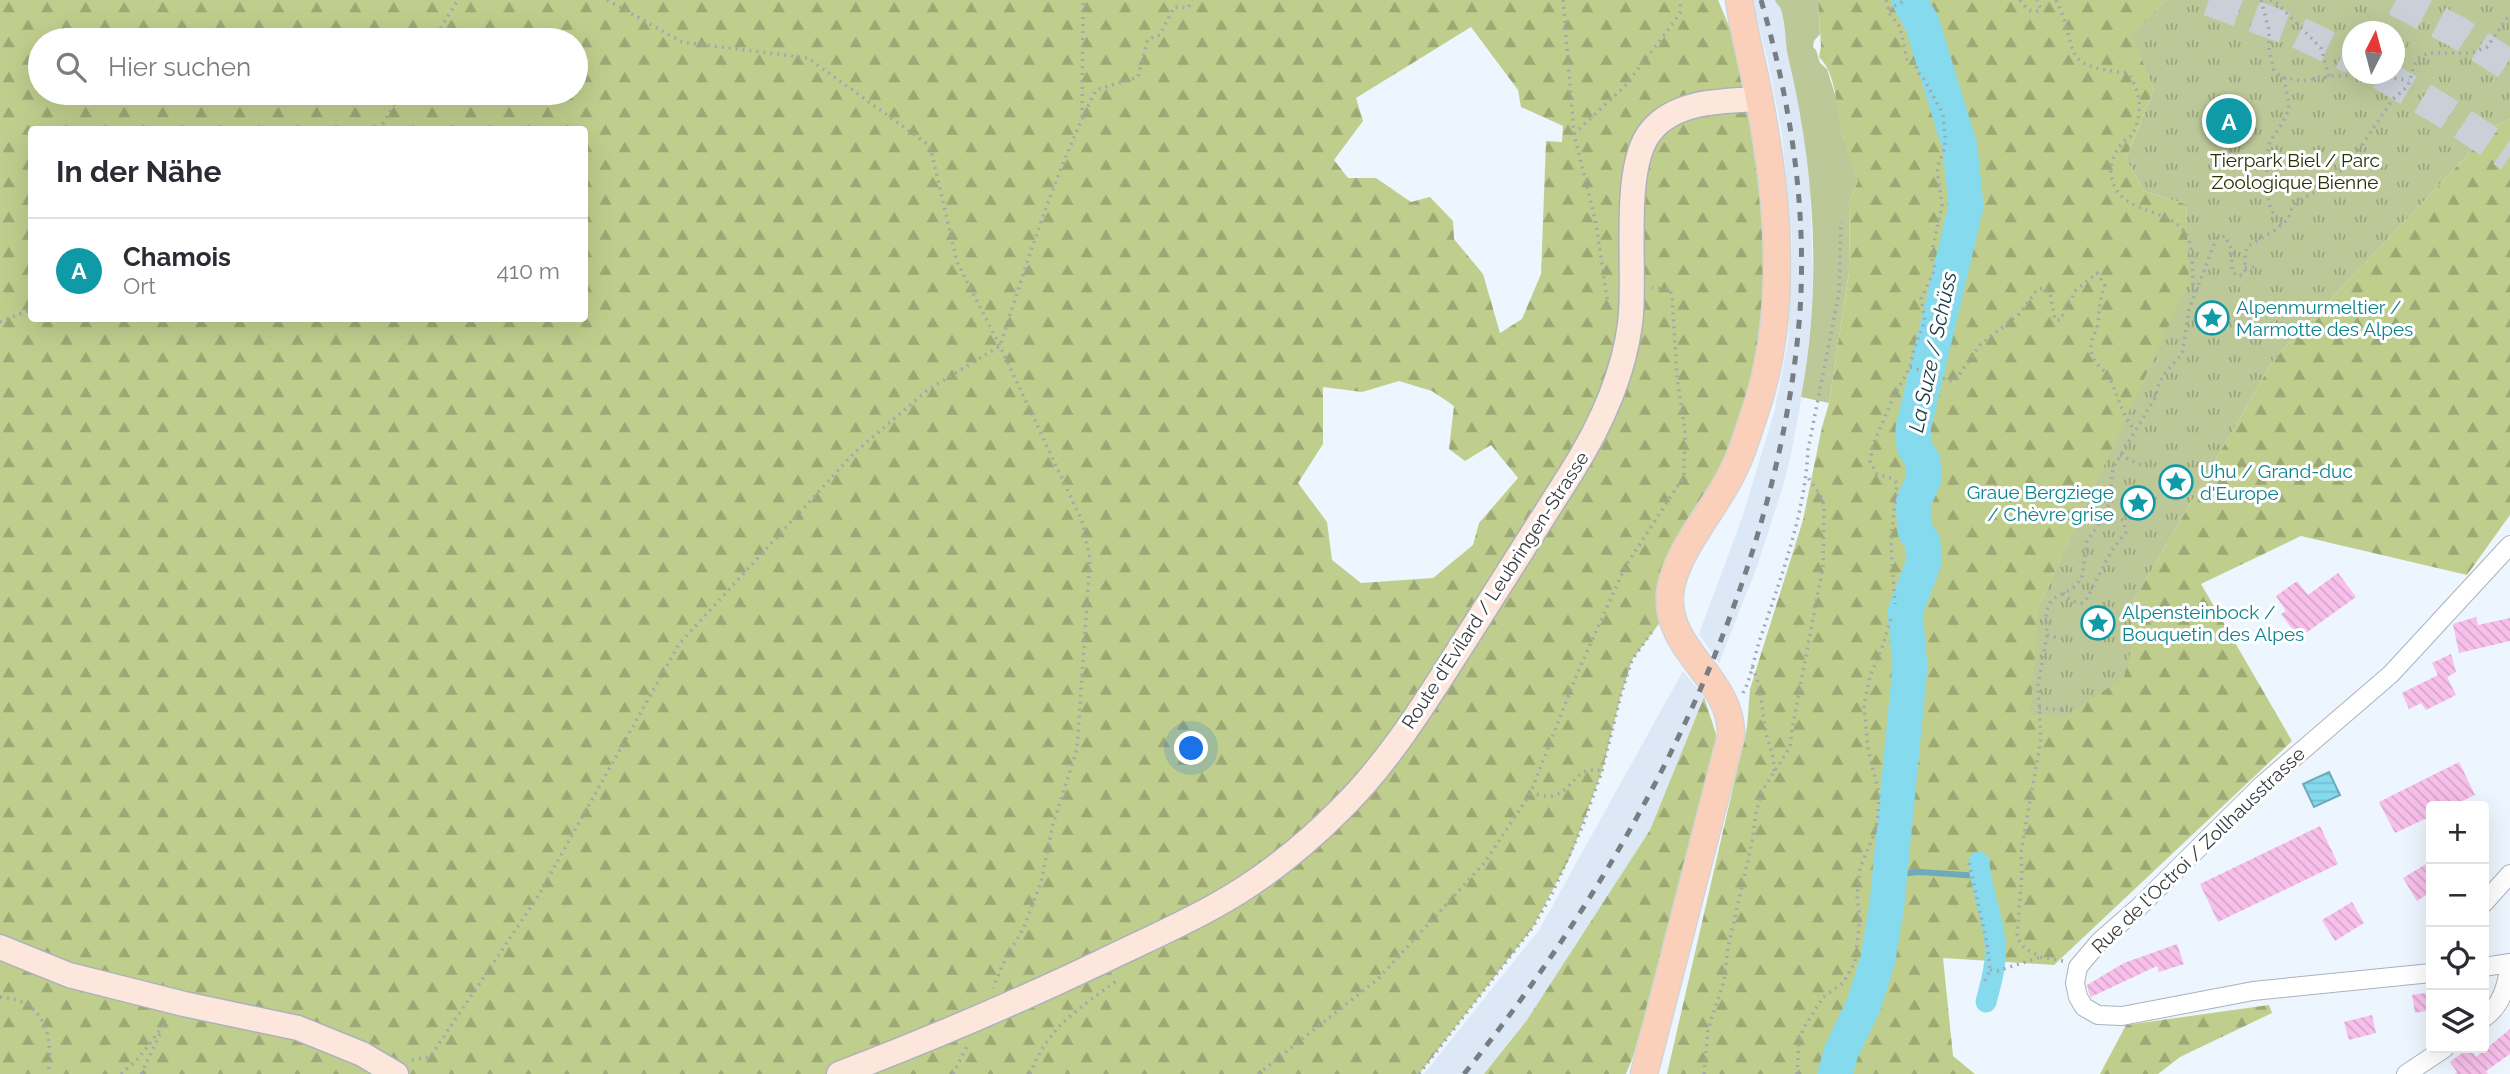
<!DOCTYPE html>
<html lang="de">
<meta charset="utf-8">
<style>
body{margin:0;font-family:Raleway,sans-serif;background:#f7f7f7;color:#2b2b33}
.controls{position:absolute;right:21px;bottom:21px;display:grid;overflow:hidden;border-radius:7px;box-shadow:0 7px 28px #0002}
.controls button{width:63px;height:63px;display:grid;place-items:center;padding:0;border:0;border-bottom:2px solid #e1e1e2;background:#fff;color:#2b2b33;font:35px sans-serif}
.compass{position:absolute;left:2342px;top:21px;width:63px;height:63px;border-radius:50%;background:#fff;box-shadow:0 7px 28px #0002;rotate:6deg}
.you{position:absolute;left:1192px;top:749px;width:24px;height:24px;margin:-18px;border:5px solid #fff;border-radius:50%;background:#1a73e8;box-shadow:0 0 0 10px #1a73e833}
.badge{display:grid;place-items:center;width:46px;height:46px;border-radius:50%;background:#7c3aed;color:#fff;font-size:23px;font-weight:700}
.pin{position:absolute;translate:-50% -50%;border:4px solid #fff;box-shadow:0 2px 7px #0006}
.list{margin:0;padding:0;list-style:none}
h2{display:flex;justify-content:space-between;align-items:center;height:91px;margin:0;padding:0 28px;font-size:30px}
h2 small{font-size:23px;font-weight:400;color:#7c7c81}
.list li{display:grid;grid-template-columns:46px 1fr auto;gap:21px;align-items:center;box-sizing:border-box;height:105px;padding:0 28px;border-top:2px solid #e1e1e2}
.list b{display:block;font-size:26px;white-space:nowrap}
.list p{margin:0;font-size:23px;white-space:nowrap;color:#7c7c81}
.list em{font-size:23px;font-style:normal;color:#7c7c81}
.icon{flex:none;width:38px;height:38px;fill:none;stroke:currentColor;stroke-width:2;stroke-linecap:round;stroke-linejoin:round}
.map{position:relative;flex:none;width:2510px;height:1074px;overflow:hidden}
.search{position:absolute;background:#fff;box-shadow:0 7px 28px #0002;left:28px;top:28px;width:560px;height:77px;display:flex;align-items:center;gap:18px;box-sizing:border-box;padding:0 24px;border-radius:38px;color:#7c7c81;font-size:26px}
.panel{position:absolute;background:#fff;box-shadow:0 7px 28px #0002;left:28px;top:126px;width:560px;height:196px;border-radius:7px}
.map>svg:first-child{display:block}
</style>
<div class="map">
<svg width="2510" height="1074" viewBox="0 0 2510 1074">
<defs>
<pattern id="forest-firs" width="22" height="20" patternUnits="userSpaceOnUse" patternTransform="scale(1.75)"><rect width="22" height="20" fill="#c0ce8d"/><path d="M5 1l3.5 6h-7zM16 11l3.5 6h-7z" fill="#9da875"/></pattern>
<pattern id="park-tufts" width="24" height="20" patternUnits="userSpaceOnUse" patternTransform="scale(1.75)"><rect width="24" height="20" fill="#bdc899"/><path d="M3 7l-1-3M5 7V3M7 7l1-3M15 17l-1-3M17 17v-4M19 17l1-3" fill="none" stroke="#9ba47e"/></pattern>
<pattern id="water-rules" width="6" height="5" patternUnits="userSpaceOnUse" patternTransform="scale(1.75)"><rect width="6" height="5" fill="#85daee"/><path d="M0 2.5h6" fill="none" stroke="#74bccd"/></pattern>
<pattern id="building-back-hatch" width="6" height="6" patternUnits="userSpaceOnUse" patternTransform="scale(1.75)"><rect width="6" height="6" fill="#f8bfeb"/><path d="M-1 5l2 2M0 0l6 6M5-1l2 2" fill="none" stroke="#d5a5cb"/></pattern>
</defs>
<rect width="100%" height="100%" fill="#edf5fe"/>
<!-- built -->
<path fill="#dce8f6" d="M1752 0H1775L1782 11 1788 57 1804 130 1810 186 1813 275 1812 311 1804 384 1791 454 1783 486 1758 564 1719 663 1699 634 1743 515 1774 413 1788 342 1792 273V238L1782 133 1768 61Z
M1683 671 1704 697 1650 830 1527 1020 1484 1074H1424L1539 930Z"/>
<!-- green -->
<path fill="#bdc899" d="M1775 0H1818L1820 34 1814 41 1813 47 1816 50 1820 63 1827 69 1837 101 1842 133 1858 181 1850 199 1849 272 1829 403 1801 397C1822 286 1815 170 1789 61 1785 45 1786 29 1782 13 1781 6 1777 6 1775 0Z"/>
<!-- forest -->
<path fill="url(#forest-firs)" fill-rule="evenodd" d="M0 0H1718L1760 99 1772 340 1670 609 1632 660 1621 695 1602 771 1571 855 1533 927 1419 1074H0ZM1471 27 1518 90 1521 107 1563 126 1562 142 1546 141 1541 274 1522 319 1500 333 1483 274 1454 239 1453 221 1430 197 1411 202 1376 178H1348L1334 160 1363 121 1356 98ZM40 40H576V93H40ZM32 130H584V318H32ZM1399 381 1432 391 1454 406 1449 449 1465 461 1491 445 1518 478 1479 523 1473 545 1433 578 1361 583 1332 560 1327 522 1298 483 1323 444V387L1362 392Z
M1818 0H2167L2132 34 2154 89 2126 159 2144 191 2186 204 2190 282 2039 606 2132 646 2133 602 2274 359 2495 126 2510 119V515L2467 575 2301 536 2201 584 2292 741 2054 965 1943 958 1953 1056 1975 1074H1667L1747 727 1750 689 1803 520 1822 427 1829 403 1849 272 1850 199 1858 181C1852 165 1846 148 1842 132 1836 109 1837 74 1819 57L1821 46Z
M1704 697 1716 734 1714 768 1633 1057 1626 1074H1484L1527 1020 1650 830Z
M2269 1005 2272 1013 2180 1057 2158 1074H2100L2126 1025Z"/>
<!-- park -->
<path fill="url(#park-tufts)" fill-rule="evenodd" d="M2167 0H2510V119L2495 126 2274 359 2133 602 2132 646 2124 677 2066 717 2030 715 2039 606 2189 282 2186 204 2144 191 2126 159 2154 89 2131 34ZM2352 32H2394V74H2352Z"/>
<!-- water -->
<path fill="url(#water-rules)" stroke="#6eaab9" stroke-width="2" d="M2329 772 2340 795 2314 807 2303 784Z"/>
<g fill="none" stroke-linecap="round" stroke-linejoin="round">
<!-- stream -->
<path stroke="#6eaab9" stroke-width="6" d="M1888 875 1920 872 1980 876"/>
<!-- canal -->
<path stroke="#85daee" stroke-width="21" d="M1979 862C1980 889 1993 915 1995 943 1997 963 1991 983 1986 1002"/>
<!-- river -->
<path stroke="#85daee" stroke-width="35" d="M1835 1074 1841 1052 1864 1004 1878 959 1887 904 1910 667 1905 612 1924 562 1923 542 1915 531 1913 503 1924 479 1923 461 1914 447 1913 429 1966 206 1960 147 1922 23 1909 0"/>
</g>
<!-- building -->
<path fill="url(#building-back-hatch)" d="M2338 573 2356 597 2299 638 2281 614 2286 611 2276 596 2297 581 2308 595Z
M2476 617 2478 625 2510 618V641L2459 653 2453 624Z
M2451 654 2456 672 2447 677 2456 695 2426 710 2421 703 2409 709 2402 693 2438 675 2432 663Z
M2459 762 2475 795 2451 806H2431V816L2395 833 2379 802Z
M2320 826 2338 864 2218 922 2200 884Z
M2431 861V892L2417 901 2403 878Z
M2352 902 2364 923 2335 941 2322 920Z
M2177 944 2184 964 2159 972 2157 966 2091 997 2089 993 2087 985 2124 963Z
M2431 992V1010L2415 1013 2412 995Z
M2372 1015 2376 1033 2349 1040 2344 1022Z
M2510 1029V1054L2486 1071 2488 1074H2455L2457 1072 2450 1062 2465 1051 2466 1053 2471 1050 2476 1057Z"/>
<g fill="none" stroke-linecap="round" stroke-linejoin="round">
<!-- highway-tunnel -->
<path stroke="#c9d0d8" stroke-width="32" stroke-dasharray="32 16" stroke-linecap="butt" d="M2209 0 2299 33 2352 58
M2396 0 2459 33 2510 66
M2381 74 2442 110 2510 156"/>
<defs>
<path id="street" d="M2484 903 2510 874
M2484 967 2510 963
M2431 973 2253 991 2122 1016 2098 1015 2084 1007 2078 997 2075 983 2078 967 2100 941 2139 907 2261 786 2391 674 2510 545
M2484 1018C2502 1005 2506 987 2510 966
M2406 1074 2445 1048"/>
<path id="secondary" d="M0 947 69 975 184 1004 298 1028 362 1054 396 1074
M839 1074C928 1040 1015 1003 1101 962 1138 944 1177 927 1213 907 1259 882 1303 847 1340 810 1389 762 1425 703 1462 645 1498 588 1535 530 1571 473 1600 427 1623 378 1630 324 1637 274 1620 168 1651 131 1676 100 1723 101 1760 99"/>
<path id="primary" d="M1644 1074 1731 736C1733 679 1665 651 1670 594 1673 558 1707 518 1725 486 1738 465 1745 442 1753 418 1789 317 1779 201 1759 98 1753 65 1744 33 1739 0"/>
</defs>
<!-- street casing -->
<use href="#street" stroke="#abb2ba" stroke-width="20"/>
<!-- secondary casing -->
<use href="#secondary" stroke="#abb2ba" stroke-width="27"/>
<!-- primary casing -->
<use href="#primary" stroke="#d3d4d5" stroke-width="29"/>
<!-- path -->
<path stroke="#a2a8af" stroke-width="3.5" stroke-dasharray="2 5" stroke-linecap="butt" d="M607 0 682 42 808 58 930 146 957 262 1000 346 1082 521 1090 559 1077 749 1053 824 1041 882 1024 927 1003 964 993 988
M1563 0 1574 134 1596 223 1608 305
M1886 0 1890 14 1900 27 1907 59 1916 63 1917 71 1924 79 1943 114 1945 137V147L1937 168 1942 206 1931 256 1935 269 1921 299 1925 321 1914 349 1910 367 1893 398 1873 445 1870 461 1877 474 1890 478 1897 483 1891 540 1892 566
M2020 0C2026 8 2032 16 2041 9L2037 0
M2056 0C2082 53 2055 65 2127 73 2141 89 2143 114 2133 133 2130 138 2129 136 2125 140 2115 150 2108 165 2112 179 2121 216 2169 206 2186 234 2195 249 2191 275 2194 292
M2261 0 2269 30V49L2274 70 2281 77 2303 81 2332 76 2361 75 2409 80
M2270 0 2275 1 2321 48 2329 76
M1888 9 1906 0
M433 40 458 0
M1082 117 1083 0
M379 130 401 93
M1574 134 1625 86 1674 22 1680 13 1681 0
M2281 225C2277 219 2272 212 2270 206 2266 196 2265 150 2271 140 2277 131 2284 122 2288 111 2291 100 2284 89 2285 78
M2245 268 2255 267
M0 322 32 309
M1910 367 1954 382 1980 345 2019 314 2038 289 2045 288 2050 293 2055 320H2060L2076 290 2097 273 2105 286C2099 301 2100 308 2098 323 2096 335 2088 341 2092 355 2096 367 2107 370 2111 381 2118 398 2123 415 2135 431
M2120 455 2143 466
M1893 575 1895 604
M2063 593 2071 601 2082 603 2086 600 2112 550 2126 532 2123 520 2106 511
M2047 635 2059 638
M1752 667C1762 686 1761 707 1765 727 1768 745 1774 751 1774 771
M1743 693C1751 678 1754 659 1759 642 1780 580 1805 515 1808 450L1839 293 1841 222
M2039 708 2062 710
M1530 794C1537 794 1547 797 1553 796 1576 789 1574 765 1602 771
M1969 863 1987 943 1990 970 1984 983
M2063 961 2041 957 2024 948 2017 937 2022 873 2021 852 2041 739 2038 685 2047 635 2046 612 2050 603 2055 598 2073 588 2082 578 2087 541 2102 520 2109 503 2113 468 2155 398 2159 383 2164 374 2182 354 2189 310 2216 239 2225 236 2232 250V271L2237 276 2243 275 2245 270V254L2248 246 2276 230 2288 219 2292 208 2302 199 2321 189 2350 163 2393 99 2408 86 2414 66 2419 58 2428 53H2471L2487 47 2510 14
M1990 970 1997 971 2041 957
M0 997C45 1000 54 1036 48 1074
M412 1060 430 1057 537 898 679 644 854 453 929 389 1000 346C1028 259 1055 172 1096 90L1138 77 1148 39 1160 35 1174 7 1188 8 1192 0
M121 1074 137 1060 164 1025 165 1020
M141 1074 161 1032
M953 1074 967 1046
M1030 1074C1049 1025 1079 1009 1119 979
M1258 1074 1378 979 1485 862 1530 794 1577 674 1625 567 1684 476 1685 431 1677 377 1672 295 1669 289 1652 288
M1419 1074 1533 927 1551 896 1583 825 1602 771 1621 695 1632 660 1653 630
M1704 1074 1708 1029 1724 981 1728 947 1752 843 1756 812 1762 791 1790 747 1792 730 1823 566 1824 507 1822 498 1807 476
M1797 1074 1799 1039 1805 1026 1823 997 1843 983 1855 962 1860 918 1857 896 1860 868 1876 830 1878 814 1879 794 1868 749 1864 705 1870 676 1882 648 1891 618"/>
<!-- street -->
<use href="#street" stroke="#fff" stroke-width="18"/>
<!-- secondary -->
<use href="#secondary" stroke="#fde7dd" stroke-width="24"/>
<!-- primary -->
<use href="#primary" stroke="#fbd0bb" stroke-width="26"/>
<!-- rail -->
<path stroke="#787d82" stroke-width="5" stroke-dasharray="9 9" stroke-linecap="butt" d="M1464 1074C1634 863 1780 585 1800 311 1807 206 1790 100 1761 0"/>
</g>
<!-- icons -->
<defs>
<symbol id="sight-ring" viewBox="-11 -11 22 22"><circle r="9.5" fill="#fff" stroke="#0f9aa8" stroke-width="1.5"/><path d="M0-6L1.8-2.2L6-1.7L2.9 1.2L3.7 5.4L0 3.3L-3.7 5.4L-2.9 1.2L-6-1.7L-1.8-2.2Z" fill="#0f9aa8"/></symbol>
</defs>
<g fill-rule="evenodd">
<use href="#sight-ring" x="2193" y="299" width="38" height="38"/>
<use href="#sight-ring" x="2157" y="463" width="38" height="38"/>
<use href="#sight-ring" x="2119" y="484" width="38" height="38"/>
<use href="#sight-ring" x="2079" y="604" width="38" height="38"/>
</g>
<g text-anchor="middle" stroke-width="6" stroke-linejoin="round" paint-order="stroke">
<!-- park labels -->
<g font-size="19" fill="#282f00" stroke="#fff">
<text x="2295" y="167">Tierpark Biel / Parc<tspan x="2295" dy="22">Zoologique Bienne</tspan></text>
</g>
<!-- culture labels -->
<g font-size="19" fill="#0d838f" stroke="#fff" text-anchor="start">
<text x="2236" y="314">Alpenmurmeltier /<tspan x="2236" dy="22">Marmotte des Alpes</tspan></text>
<text x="2200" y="478">Uhu / Grand-duc<tspan x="2200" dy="22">d'Europe</tspan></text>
<text x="2114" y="499" text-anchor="end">Graue Bergziege<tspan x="2114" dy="22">/ Chèvre grise</tspan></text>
<text x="2122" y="619">Alpensteinbock /<tspan x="2122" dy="22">Bouquetin des Alpes</tspan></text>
</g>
<!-- street labels -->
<g font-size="19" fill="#383b3e" stroke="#fff">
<text transform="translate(1495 590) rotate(-57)" y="7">Route d'Evilard / Leubringen-Strasse</text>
<text transform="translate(2198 850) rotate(-44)" y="7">Rue de l'Octroi / Zollhausstrasse</text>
</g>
<!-- water labels -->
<g font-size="21" font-style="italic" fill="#184049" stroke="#fff">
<text transform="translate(1933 352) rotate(-78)" y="7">La Suze / Schüss</text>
</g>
</g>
</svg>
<div class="controls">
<button>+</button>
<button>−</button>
<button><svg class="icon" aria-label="locate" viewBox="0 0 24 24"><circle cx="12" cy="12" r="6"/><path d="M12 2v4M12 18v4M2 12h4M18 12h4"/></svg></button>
<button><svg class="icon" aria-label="layers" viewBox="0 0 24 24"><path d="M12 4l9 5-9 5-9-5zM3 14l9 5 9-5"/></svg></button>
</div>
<svg class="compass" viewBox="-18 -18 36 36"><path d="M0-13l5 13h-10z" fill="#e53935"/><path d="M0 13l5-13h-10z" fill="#7c7c81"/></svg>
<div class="you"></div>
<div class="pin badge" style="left:2229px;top:121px;background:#0f9aa8">A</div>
<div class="search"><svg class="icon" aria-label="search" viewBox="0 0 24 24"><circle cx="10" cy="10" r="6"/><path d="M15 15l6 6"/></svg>Hier suchen</div>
<section class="panel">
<h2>In der Nähe<small></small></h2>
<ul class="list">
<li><span class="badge" style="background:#0f9aa8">A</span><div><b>Chamois</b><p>Ort</p></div><em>410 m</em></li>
</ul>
</section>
</div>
